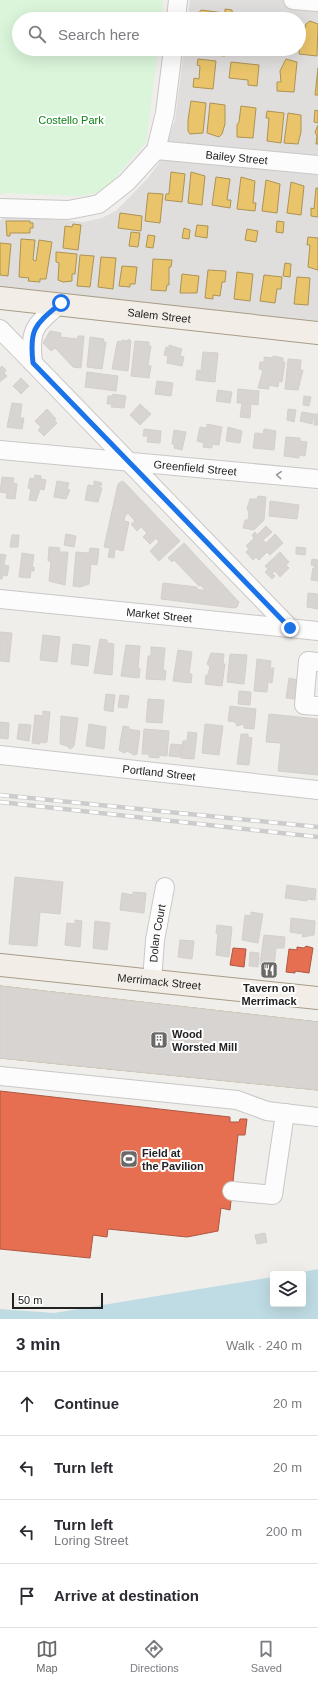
<!DOCTYPE html>
<meta charset="utf-8">
<style>
body{margin:0;font-family:Helvetica,sans-serif;background:#f2f2f3;color:#2b2b33}
.controls{position:absolute;right:12px;bottom:12px;display:grid;overflow:hidden;border-radius:4px;box-shadow:0 4px 16px #0002}
.controls button{width:36px;height:36px;display:grid;place-items:center;padding:0;border:0;border-bottom:1px solid #e1e1e2;background:#fff;color:#2b2b33;font:20px sans-serif}
.scale{position:absolute;left:12px;bottom:10px;width:91px;box-sizing:border-box;padding-left:4px;border:2px solid #222;border-top:0;font-size:11px;line-height:14px;white-space:nowrap;color:#222;-webkit-text-stroke:3px #fff;paint-order:stroke}
.stop{position:absolute;width:12px;height:12px;margin:-9px;border:3px solid #1a73e8;border-radius:50%;background:#fff}
.stop.end{background:#1a73e8;border-color:#fff;box-shadow:0 1px 4px #0008}
.list{margin:0;padding:0;list-style:none}
h2{display:flex;justify-content:space-between;align-items:center;height:52px;margin:0;padding:0 16px;font-size:17px}
h2 small{font-size:13px;font-weight:400;color:#7c7c81}
.list li{display:grid;grid-template-columns:26px 1fr auto;gap:12px;align-items:center;box-sizing:border-box;height:64px;padding:0 16px;border-top:1px solid #e1e1e2}
.list b{display:block;font-size:15px;white-space:nowrap}
.list p{margin:0;font-size:13px;white-space:nowrap;color:#7c7c81}
.list em{font-size:13px;font-style:normal;color:#7c7c81}
.icon{flex:none;width:22px;height:22px;fill:none;stroke:currentColor;stroke-width:2;stroke-linecap:round;stroke-linejoin:round}
.map{position:relative;flex:none;width:318px;height:1319px;overflow:hidden}
.search{position:absolute;background:#fff;box-shadow:0 4px 16px #0002;left:12px;right:12px;top:12px;height:44px;display:flex;align-items:center;gap:10px;box-sizing:border-box;padding:0 14px;border-radius:22px;color:#7c7c81;font-size:15px}
.sheet{height:308px;background:#fff}
nav{display:flex;justify-content:space-around;align-items:center;box-sizing:border-box;height:56px;border-top:1px solid #e1e1e2;background:#fff;font-size:11px;color:#7c7c81}
nav a{display:grid;justify-items:center;gap:2px}
nav .on{color:#6a6968}
.map>svg:first-child{display:block}
</style>
<div class="map">
<svg width="318" height="1319" viewBox="0 0 318 1319">
<rect width="100%" height="100%" fill="#f0eeeb"/>
<!-- residential -->
<path fill="#dfdedc" d="M190 0H318V322L61 297 0 287V221L5 217 17 216 84 222 102 218 117 210 148 178 159 163 175 120 184 49H299V19H188Z"/>
<!-- park -->
<path fill="#daf5da" d="M0 0H163L161 19H19V49H158L146 142 109 185 96 193 81 196 4 193 0 195Z"/>
<!-- water -->
<path fill="#bfdbe3" d="M318 1269V1319H0V1309L54 1313 273 1277V1304H303V1274H291Z"/>
<!-- homes -->
<path fill="#e9c46a" stroke="#ad9354" d="M225 9 232 10 233 19H195L196 14H198L201 10 225 13Z
M241 13H248V17L252 16 255 19H240Z
M310 21 318 24 317 56 299 54 300 44 303 45V34L306 24Z
M192 49H226L225 56 192 53Z
M265 49H283V52Z
M198 59 216 61 213 89 193 87 194 78 199 79 200 66 197 65Z
M286 59 297 62 294 92 277 91V82H281L280 71Z
M231 62 259 65 257 86 248 85V80L229 78Z
M318 68V95H315Z
M191 101 206 103 203 133 190 134 188 131V120Z
M210 103 225 105V124L222 134 219 137 207 133Z
M241 106 256 108 253 138 237 137V125L239 122Z
M315 110 318 111V123L314 122Z
M267 111 284 113 281 143 267 141 269 118H266Z
M288 113 301 115V132L298 144 284 143Z
M318 125V144H316L317 136 315 132Z
M171 172 185 174 182 202 165 200 166 194H169Z
M191 172 205 176 202 205 188 203Z
M216 177 230 179 227 200H231L230 208 212 205Z
M241 177 255 181 253 203H256L255 211 237 209Z
M266 180 280 184 277 213 262 211Z
M291 182 304 186 301 215 287 213Z
M316 188H318V217L311 216V208L314 209Z
M148 193 163 194 160 223 145 221Z
M120 213 142 216 141 231 118 228Z
M6 221H30V223H33V228H30V233H10V236H7Z
M277 221 284 222 283 233 276 232Z
M73 224 81 225 78 250 63 248 65 226 72 227Z
M197 225 208 226 207 238 195 236Z
M184 228 190 230 189 239 182 238Z
M247 229 258 231 256 242 245 240Z
M131 232 140 233 138 247 129 246Z
M148 235 155 236 153 248 146 247Z
M308 237 318 238V270L308 267 310 245H307Z
M21 239 35 240 33 260 36 261 39 240 52 242 46 279H40V282L28 281 29 278 19 277Z
M0 243 11 244 8 276 0 275Z
M56 252 77 254 75 274H72V281L63 282 58 280 59 263 56 262Z
M80 255 94 256 90 287 77 286Z
M101 257 116 258 113 289 98 287Z
M153 259 172 260 171 267H169V285H167L166 291 151 290Z
M285 263 291 264 290 277 283 276Z
M122 266 137 267 135 284H130V287L119 286Z
M208 270 226 271 225 282H222L220 296 213 295V299L205 298Z
M237 272 253 274 250 301 234 299Z
M182 274 199 276 197 293H180Z
M264 275 282 277 281 289H277L275 303 260 301Z
M297 277 310 278 308 305 294 304Z
M0 986 318 1022V1090L0 1058Z"/>
<!-- shops -->
<path fill="#e76f51" stroke="#ac5843" d="M306 946 313 948 309 973 295 971V973L286 972 289 949 297 950V947L304 948Z
M233 948 246 949 244 967 230 965Z
M0 1091 230 1117V1122H239L240 1119H247L245 1135H238L230 1210 221 1208 218 1231 187 1237 108 1229 107 1237 93 1235 90 1258 0 1249Z"/>
<!-- building -->
<path fill="#d7d4d2" stroke="#d3d0cc" d="M50 331 61 333 60 337 77 339 78 336H84L81 368 73 367 55 348 51 351 43 343Z
M90 337 104 339 103 342H106L102 369 87 367Z
M129 339 131 341 128 371 112 369 117 343 118 341 122 342V340L127 341Z
M135 341 149 342V346H151L148 365 151 366 149 378 131 376Z
M169 345 182 349 180 356 184 357 182 366 167 363 168 356 164 355 166 347 169 348Z
M203 352 218 353 215 382 196 380 197 370 201 371Z
M273 356 283 358V362H285L282 382 279 381 278 387 269 385V389L258 388 263 370 259 369 260 362H264V357L273 358Z
M288 359 301 360 300 370H303L298 390 285 389Z
M2 366 6 370 4 373 7 376 0 382V368Z
M87 372 118 376 116 391 85 387Z
M21 378 29 386 21 394 13 386Z
M157 381 173 383 171 396 155 394Z
M238 389 259 391 258 405 251 404 250 418 240 417 242 403H237Z
M218 390 232 392 230 403 216 401Z
M113 394 126 396 124 408 111 407 112 404H107L108 396H112Z
M304 396 311 397 309 406 303 405Z
M12 403 22 404 20 418H24L22 429 7 427Z
M140 404 151 414 140 425 130 415Z
M47 409 56 419 54 420 57 423 44 436 38 430 41 427 35 421Z
M288 409 296 410 294 422 287 420Z
M302 412 314 414 312 424 300 421Z
M315 414H318V425H314Z
M207 424 222 427 219 445 212 444V448L203 447 204 443 197 441 200 427 207 428Z
M228 427 242 431 240 443 226 441Z
M144 429 161 431 160 443 147 442 148 436H143Z
M264 429 276 431 274 450 253 448 255 433 263 434Z
M174 430 186 432 182 450 174 448 175 445 172 444Z
M286 437 300 438V441L307 442 305 456 299 455V458L284 456Z
M35 475 41 476V479L46 480 44 490 40 489 36 501 29 500 31 489 28 488 30 478 34 479Z
M2 477 14 478 13 483 17 484 15 499 6 498 7 493 0 492Z
M57 481 69 483 67 489 70 490 66 499 54 497Z
M94 481 102 483 101 486 99 485V487L102 488 98 502 85 500 88 485 94 486Z
M122 481 125 483 180 541 159 561 150 551 159 542 156 538 150 544 143 537 147 533 141 527 137 531 131 524 135 521 128 513 125 516 124 521 129 522 123 551 115 549 114 558 108 557 110 548 104 547 118 484Z
M258 496 266 497 264 520 254 530 243 528 245 520H248L249 512 247 509 250 499H257Z
M270 501 299 505 297 519 269 516Z
M266 526 272 532 263 540 266 543 275 534 283 543 270 555 267 552 259 560 256 557 253 560 246 552 249 549 246 546 254 538 252 535 255 532 257 535Z
M66 534 76 536 74 547 64 545Z
M12 535H19L18 547H10Z
M184 543 239 602 237 607 234 608 161 599 163 583 197 587V589L205 591 201 585 199 586 174 560 172 562 168 558Z
M49 547 60 548 59 552H68L65 585 49 581 51 561H48Z
M296 547 306 548 305 555 296 554Z
M90 548 99 549 97 565 91 564 89 584 80 587 73 586 76 552 89 553Z
M280 552 289 562 286 565 289 568 280 577 275 571 272 573 275 576 272 579 265 572 268 569 265 566Z
M22 553 34 555 32 567H34V571H31L30 578 19 577Z
M0 554 6 555 4 565 9 566 7 576 3 575 2 579H0Z
M312 559 318 560V581L311 580 313 568H315V566L311 565Z
M308 593 318 594V609L307 607Z
M0 632 12 633 9 662 0 661Z
M43 635 60 637 57 662 40 660Z
M100 639 107 640V643L114 644 112 675 94 673Z
M73 644 90 646 88 666 71 664Z
M126 645 140 646 138 668 140 669 139 678 121 676Z
M151 647 165 648 163 670 166 671 165 680 146 679 148 656H151Z
M178 650 192 652 189 674H192L191 683 173 681Z
M211 653 224 654 223 664H225L222 686 205 684 206 675H208L210 666 207 664Z
M230 654 247 655 244 684 227 682Z
M257 659 271 661 270 668H274L272 683 268 682 267 692 254 691Z
M289 678 298 680 295 699 286 698Z
M239 691 251 692 250 705 238 704Z
M106 694 115 695 113 712 104 710Z
M120 695 129 696 127 708 118 707Z
M148 699 164 700 162 723 146 722Z
M230 706 256 709 254 729 244 728V724L237 726 235 722 228 721Z
M43 711 50 712 47 742 43 743 40 741V744L32 743 35 715 43 716Z
M269 714 318 719V775L278 771 281 743 266 742Z
M61 716 78 718 74 746 70 749 67 746 60 744Z
M0 722 9 723 8 739 0 738Z
M19 724 31 725 29 741 17 739Z
M89 724 106 727 104 749 86 746Z
M205 724 223 726 219 755 202 753Z
M123 726 129 727 128 729 140 731 137 754 134 755 127 751 124 753 119 750Z
M144 729 169 731 167 756 159 755V758L149 757V754H142Z
M188 732 197 733 194 759 181 758 183 741H187Z
M241 734H248V737L252 738 249 765 237 764Z
M171 744 182 745 180 757 169 756Z
M15 877 63 882 60 914 40 912 37 946 9 944Z
M287 885 316 889 315 900 307 899V901L285 898Z
M133 892 146 893 144 913 120 910 122 893 133 895Z
M251 912 263 914 258 943 242 940 245 915 251 916Z
M291 918 315 921 314 935 302 937 303 934 290 932Z
M75 920 82 921 80 947 65 945 67 923 75 924Z
M95 921 110 923 107 950 93 948Z
M217 925 232 927 229 957 216 955 218 934 216 933Z
M264 935 285 937 284 948H276L274 966 260 964Z
M180 940 194 941 192 959 178 957Z
M250 952 259 953 258 967 249 966Z
M0 986 318 1022V1090L0 1058Z
M265 1233 267 1242 257 1244 255 1235Z"/>
<g fill="none" stroke-linecap="round" stroke-linejoin="round">
<defs>
<g id="minor">
<path d="M293 0 318 2"/>
<path d="M176 19 178 0"/>
<path id="s1" d="M156 150 318 165"/>
<path d="M0 208 68 210 84 207 99 204 127 182 156 150 165 113 173 49"/>
<path d="M0 329 290 628"/>
<path d="M33 363C29 328 35 325 61 303"/>
<path id="s2" d="M0 450 318 479"/>
<path id="s3" d="M0 599 318 631"/>
<path d="M318 662 308 661 304 705 318 706"/>
<path id="s4" d="M0 755 318 790"/>
<path id="s5" d="M152 981 155 940 165 887"/>
<path d="M0 1076 237 1100 267 1111 318 1117"/>
<path d="M232 1191 273 1195 285 1113"/>
</g>
<g id="major">
<path id="s6" d="M0 298 318 333"/>
<path id="s7" d="M0 965 318 998"/>
</g>
</defs>
<!-- minor casing -->
<use href="#minor" stroke="#c9c8c7" stroke-width="20"/>
<!-- major casing -->
<use href="#major" stroke="#a79c86" stroke-width="24"/>
<!-- minor -->
<use href="#minor" stroke="#fdfcfc" stroke-width="18"/>
<!-- major -->
<use href="#major" stroke="#f3ede7" stroke-width="22"/>
<defs>
<path id="rail" d="M0 795 318 827
M0 802 318 837"/>
</defs>
<!-- rail casing -->
<use href="#rail" stroke="#ccc" stroke-width="4.5"/>
<!-- rail -->
<use href="#rail" stroke="#fff" stroke-width="3" stroke-dasharray="9" stroke-linecap="butt"/>
</g>
<!-- one-way arrows -->
<defs><path id="oneway-chevron" d="M-2-3.5L2.5 0L-2 3.5" fill="none" stroke-width="1.6" stroke-linecap="round" stroke-linejoin="round"/></defs>
<use stroke="#9a9a9a" href="#oneway-chevron" transform="translate(279 475) rotate(-175)"/>
<g fill="none" stroke-linecap="round" stroke-linejoin="round">
<!-- route -->
<path stroke="#1a73e8" stroke-width="5" d="M61 303C35 325 29 328 33 363L290 628"/>
</g>
<!-- icons -->
<defs>
<symbol id="restaurant-square" viewBox="-11 -11 22 22"><rect x="-9" y="-9" width="18" height="18" rx="4" fill="#6a6968" stroke="#fff"/><path d="M-5-6h1v4h1v-4h1v4h1v-4h1v5L-1.5 .5V6h-2V.5L-5-1ZM5-6V6H3V1.5H1.5Q1.5-4 5-6Z" fill="#fff"/></symbol>
<symbol id="building-square" viewBox="-11 -11 22 22"><rect x="-9" y="-9" width="18" height="18" rx="4" fill="#6a6968" stroke="#fff"/><path d="M-4-6H4V6H1V3H-1V6H-4ZM-2.5-4.3h1.7v1.8h-1.7ZM.8-4.3h1.7v1.8H.8ZM-2.5-1h1.7V.8h-1.7ZM.8-1h1.7V.8H.8Z" fill="#fff"/></symbol>
<symbol id="stadium-square" viewBox="-11 -11 22 22"><rect x="-9" y="-9" width="18" height="18" rx="4" fill="#6a6968" stroke="#fff"/><path d="M0-5a6.5 5 0 1 0 0 10a6.5 5 0 1 0 0-10ZM-3.5-1.8h7v3.6h-7Z" fill="#fff"/></symbol>
</defs>
<g fill-rule="evenodd">
<use href="#restaurant-square" x="259" y="960" width="20" height="20"/>
<use href="#building-square" x="149" y="1030" width="20" height="20"/>
<use href="#stadium-square" x="119" y="1149" width="20" height="20"/>
</g>
<g text-anchor="middle" stroke-width="4" stroke-linejoin="round" paint-order="stroke">
<!-- park labels -->
<g font-size="11" fill="#0c8416" stroke="#fff">
<text x="71" y="124">Costello Park</text>
</g>
<!-- street labels -->
<g font-size="11" fill="#222" stroke="#fff">
<text dy="4" stroke="none"><textPath href="#s1" startOffset="81">Bailey Street</textPath></text>
<text dy="4" stroke="none"><textPath href="#s6" startOffset="160">Salem Street</textPath></text>
<text dy="4" stroke="none"><textPath href="#s2" startOffset="196">Greenfield Street</textPath></text>
<text dy="4" stroke="none"><textPath href="#s3" startOffset="160">Market Street</textPath></text>
<text dy="4" stroke="none"><textPath href="#s4" startOffset="160">Portland Street</textPath></text>
<text dy="4" stroke="none"><textPath href="#s5" startOffset="48">Dolan Court</textPath></text>
<text dy="4" stroke="none"><textPath href="#s7" startOffset="160">Merrimack Street</textPath></text>
</g>
<!-- poi labels -->
<g font-size="11" font-weight="bold" fill="#222" stroke="#fff" text-anchor="start">
<text x="269" y="992" text-anchor="middle">Tavern on<tspan x="269" dy="13">Merrimack</tspan></text>
<text x="172" y="1038">Wood<tspan x="172" dy="13">Worsted Mill</tspan></text>
<text x="142" y="1157">Field at<tspan x="142" dy="13">the Pavilion</tspan></text>
</g>
</g>
</svg>
<div class="controls">
<button><svg class="icon" aria-label="layers" viewBox="0 0 24 24"><path d="M12 4l9 5-9 5-9-5zM3 14l9 5 9-5"/></svg></button>
</div>
<div class="scale">50 m</div>
<div class="stop" style="left:61px;top:303px"></div>
<div class="stop end" style="left:290px;top:628px"></div>
<div class="search"><svg class="icon" aria-label="search" viewBox="0 0 24 24"><circle cx="10" cy="10" r="6"/><path d="M15 15l6 6"/></svg>Search here</div>
</div>
<section class="sheet">
<h2>3 min<small>Walk · 240 m</small></h2>
<ul class="list">
<li><svg class="icon" aria-label="ahead" viewBox="0 0 24 24"><path d="M12 20V5M6 11l6-6 6 6"/></svg><div><b>Continue</b></div><em>20 m</em></li>
<li><svg class="icon" aria-label="left" viewBox="0 0 24 24"><path d="M17 20v-9H6M10 6l-5 5 5 5"/></svg><div><b>Turn left</b></div><em>20 m</em></li>
<li><svg class="icon" aria-label="left" viewBox="0 0 24 24"><path d="M17 20v-9H6M10 6l-5 5 5 5"/></svg><div><b>Turn left</b><p>Loring Street</p></div><em>200 m</em></li>
<li><svg class="icon" aria-label="arrive" viewBox="0 0 24 24"><path d="M6 21V4h12l-3 4 3 4H6"/></svg><div><b>Arrive at destination</b></div></li>
</ul>
</section>
<nav>
<a class="on"><svg class="icon" aria-label="map" viewBox="0 0 24 24"><path d="M3 6l6-2 6 2 6-2v14l-6 2-6-2-6 2zM9 4v14M15 6v14"/></svg>Map</a>
<a><svg class="icon" aria-label="directions" viewBox="0 0 24 24"><path d="M12 3l9 9-9 9-9-9zM9 14v-3h6M13 9l2 2-2 2"/></svg>Directions</a>
<a><svg class="icon" aria-label="saved" viewBox="0 0 24 24"><path d="M7 4h10v16l-5-4-5 4z"/></svg>Saved</a>
</nav>
